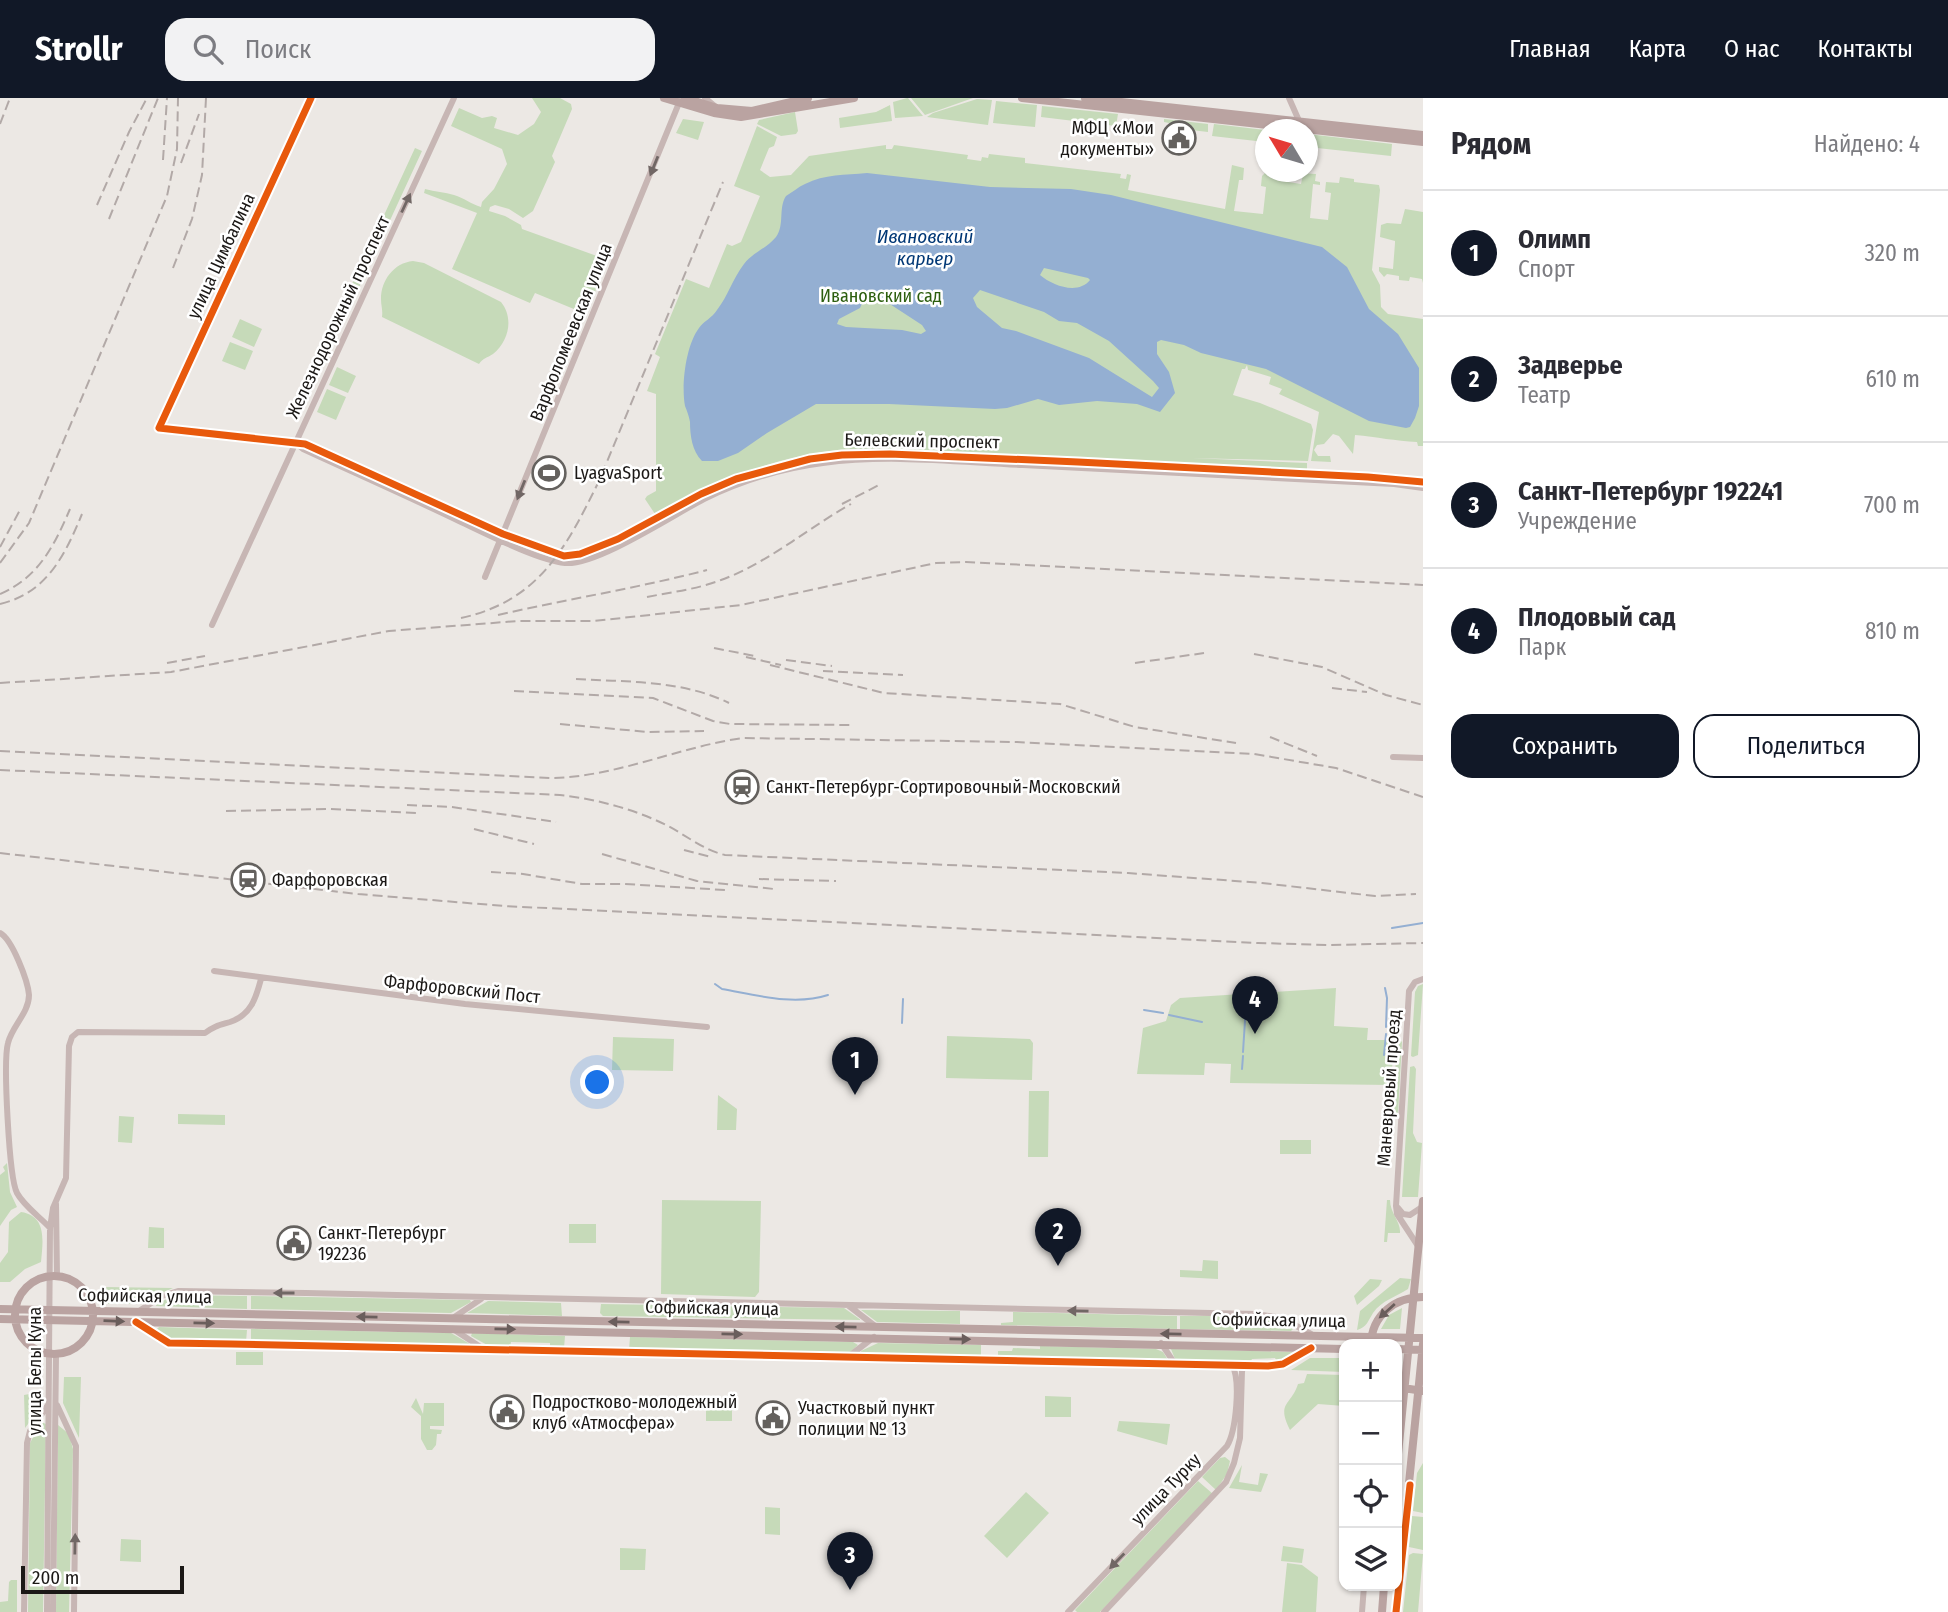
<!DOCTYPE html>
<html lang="ru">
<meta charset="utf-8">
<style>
body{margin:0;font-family:"Fira Sans Condensed",sans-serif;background:#f2f2f3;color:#2b2b33}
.controls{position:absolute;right:21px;bottom:21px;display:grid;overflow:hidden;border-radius:14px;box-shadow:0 2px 5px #0004}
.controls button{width:63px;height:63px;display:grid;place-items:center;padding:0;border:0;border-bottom:2px solid #e1e1e2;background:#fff;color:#2b2b33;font:35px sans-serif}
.compass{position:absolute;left:1255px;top:21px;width:63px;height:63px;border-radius:50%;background:#fff;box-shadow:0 2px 5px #0004;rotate:308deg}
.scale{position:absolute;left:21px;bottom:18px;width:163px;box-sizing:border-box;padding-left:7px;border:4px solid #1b1816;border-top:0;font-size:19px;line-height:24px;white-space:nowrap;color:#1b1816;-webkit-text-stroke:5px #fff;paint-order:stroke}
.you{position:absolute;left:598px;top:985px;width:24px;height:24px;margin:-18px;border:5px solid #fff;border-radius:50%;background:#1a73e8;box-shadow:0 0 0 10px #1a73e833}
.badge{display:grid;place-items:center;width:46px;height:46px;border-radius:50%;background:#111827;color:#fff;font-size:23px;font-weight:700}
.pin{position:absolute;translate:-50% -58px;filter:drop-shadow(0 2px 4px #0008)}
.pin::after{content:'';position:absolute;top:37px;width:24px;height:21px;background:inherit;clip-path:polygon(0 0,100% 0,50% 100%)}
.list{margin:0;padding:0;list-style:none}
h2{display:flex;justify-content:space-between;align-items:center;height:91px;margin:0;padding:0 28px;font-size:30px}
h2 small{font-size:23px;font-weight:400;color:#7c7c81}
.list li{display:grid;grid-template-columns:46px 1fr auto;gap:21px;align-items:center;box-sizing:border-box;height:126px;padding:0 28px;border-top:2px solid #e1e1e2}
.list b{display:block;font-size:26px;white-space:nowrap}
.list p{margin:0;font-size:23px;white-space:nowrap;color:#7c7c81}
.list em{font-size:23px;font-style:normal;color:#7c7c81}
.actions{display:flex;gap:14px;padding:21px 28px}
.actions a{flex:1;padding:16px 0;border:2px solid #111827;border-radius:21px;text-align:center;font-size:24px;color:#111827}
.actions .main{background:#111827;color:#fff}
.icon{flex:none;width:38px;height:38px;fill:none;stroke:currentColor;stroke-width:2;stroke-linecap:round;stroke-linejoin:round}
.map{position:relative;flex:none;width:1423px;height:1514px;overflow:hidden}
header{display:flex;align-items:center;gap:42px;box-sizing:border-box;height:98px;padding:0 35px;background:#111827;color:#fff}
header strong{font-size:33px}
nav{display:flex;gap:38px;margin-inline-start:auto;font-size:24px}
.search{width:490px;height:63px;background:#f2f2f3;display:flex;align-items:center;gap:18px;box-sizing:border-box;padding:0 24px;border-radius:21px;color:#7c7c81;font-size:26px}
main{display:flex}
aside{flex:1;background:#fff}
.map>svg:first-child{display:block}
</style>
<header>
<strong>Strollr</strong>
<div class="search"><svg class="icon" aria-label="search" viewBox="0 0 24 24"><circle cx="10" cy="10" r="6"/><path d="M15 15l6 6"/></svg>Поиск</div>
<nav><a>Главная</a><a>Карта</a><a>О нас</a><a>Контакты</a></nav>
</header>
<main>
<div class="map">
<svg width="1423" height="1514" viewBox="0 0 1423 1514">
<rect width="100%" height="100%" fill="#ece8e4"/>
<!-- green -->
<path fill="#c6dab9" d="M532 0H560L571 6 572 11 552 58 555 64 533 113 523 120 509 111 495 107 490 109 489 113 505 118 521 127 522 131 608 162 586 216 535 195 530 205 452 171 477 115 424 95 425 91C435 94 445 94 454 97 464 100 471 106 481 109L482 104 494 91 507 66 502 51 451 28 459 10 482 20 492 18 497 20 494 30 518 37 534 26 541 14Z
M907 0H908L923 18 895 20 893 4Z
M911 0H973L925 17Z
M977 1 992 2 988 27 927 19 933 15Z
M996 3 1037 7 1035 29 993 25Z
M890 7 892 23 840 30 839 20 876 14Z
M1042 8 1118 16 1116 28 1041 19Z
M795 14 798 33 796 36 781 38 757 26 759 22Z
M683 21 704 24 698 42 676 35Z
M1164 21 1208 26V34L1174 30V26L1164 24Z
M1214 26 1265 32V44L1212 38Z
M757 28 777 39 774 48 769 50 760 72 770 79 791 77 809 58 886 47V51H892L894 47 968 57 967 61 981 63 982 59 988 60 989 56 1025 60V65L1121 76 1120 80 1126 81 1127 76 1131 77 1128 92 1225 111 1232 67 1244 70 1243 82H1239L1234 113 1263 116 1266 89 1261 88 1262 78 1266 74H1293L1289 75 1288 84 1301 86 1303 76 1300 75 1316 76 1315 83 1320 84V87L1313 86 1310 120 1328 122 1331 95 1325 94 1326 84 1339 85 1340 79 1354 81V84L1379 87 1380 92 1372 172 1380 187 1381 209 1388 216 1423 221V348H1418L1417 344C1395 343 1377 339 1355 337L1353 356 1339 338 1333 336 1324 346 1317 347 1314 352 1318 358H1330L1331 364 1311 363 1319 314 1279 296 1282 291 1269 286 1271 279 1248 272 1247 267 1245 271H1242L1233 297 1260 305 1311 326 1313 332 1308 363 1192 360 1307 365V372C1204 366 1101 361 999 356 941 354 881 346 823 354 762 363 709 388 655 416L645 401 647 398 656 393V296L647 293 660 259 655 256 686 181 709 190 727 146 732 148 741 144 760 98 734 88Z
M1308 36 1392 46 1391 58 1308 49Z
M415 50 422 53 374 157 367 154Z
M1405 111 1423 114V185L1422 181 1410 179 1409 183 1399 182V178L1387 176 1384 179 1379 173V169L1393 171 1395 145V143L1380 139 1381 127 1387 125 1401 126Z
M365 157 372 161 347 216 340 213Z
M413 163 424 165 501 204C514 220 509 243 493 256 487 260 483 260 479 266L382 219C383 212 381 208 381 201 381 182 394 165 413 163Z
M240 221 262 231 254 249 232 239Z
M230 244 253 253 245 272 222 263Z
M337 269 356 278 348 295 329 287Z
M327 291 346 299 336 322 317 314Z
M1423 886 1418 957 1413 959 1411 958 1415 894 1418 888Z
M1336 890 1334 928 1368 930 1367 942H1394L1391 987 1230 985 1231 966 1205 965 1204 977 1137 976 1143 930 1166 923 1171 907 1180 900Z
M947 938 1030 941 1033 945 1032 982 946 980Z
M613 939 674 941 673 973 612 972Z
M1397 939 1402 944 1398 1016 1393 1015Z
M841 947 869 948 868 961 840 960Z
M1414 968 1416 971 1413 1035 1417 1044 1422 1045 1418 1099H1402L1410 969Z
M1029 993H1049L1048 1059H1028Z
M718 997 737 1011 736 1032H717Z
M178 1016 225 1017V1027L178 1026Z
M119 1018 134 1019 132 1045 118 1044Z
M1280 1042H1311V1056H1280Z
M7 1065 10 1094 17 1109 11 1112 0 1128V1077L5 1073 3 1069Z
M662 1102 761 1103 759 1194 755 1199 661 1196Z
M1387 1102H1390C1390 1115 1401 1124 1400 1135H1388L1387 1144H1384Z
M21 1114C47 1118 43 1143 41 1164L25 1171 10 1184H0V1165L8 1154 9 1124Z
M569 1126H596V1145H569Z
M149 1129 164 1130V1150H148Z
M1203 1162 1218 1163V1181L1180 1179V1172L1202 1173Z
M1400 1180 1411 1181 1408 1191C1396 1199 1382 1202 1373 1215 1368 1223 1367 1229 1357 1232L1360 1213Z
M1370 1181 1382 1182 1379 1188 1357 1207 1354 1198Z
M104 1189 173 1190 138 1206H108Z
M178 1197 247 1198V1211L156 1208 157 1205Z
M251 1198 470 1202 471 1204 451 1215 251 1211Z
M488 1203 561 1205 562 1218 467 1215Z
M601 1206 844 1210 861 1222 603 1218 600 1215Z
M1402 1210 1400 1231H1381L1389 1217Z
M861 1212 960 1213V1226L877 1224Z
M1013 1214 1177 1218V1231L1001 1227V1225L1013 1224Z
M1180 1218C1209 1219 1270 1212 1293 1231L1291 1233 1180 1231Z
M159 1229 247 1232 246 1244 173 1242 158 1235 157 1231Z
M251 1231 451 1235 470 1246 251 1244Z
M472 1235 565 1238 564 1250H550V1245L511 1244 510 1249 489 1248 471 1238Z
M630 1239 853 1244 858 1247 849 1255 843 1256 629 1252Z
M878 1245 981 1247V1259L862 1256 861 1253Z
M1040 1248 1156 1251 1163 1254 1168 1262 998 1259V1253H1012L1013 1250 1040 1251Z
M1171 1251 1295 1254 1297 1256 1277 1264 1275 1260 1252 1261 1250 1265 1180 1263 1175 1261Z
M236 1254H263V1267H236Z
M1310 1260H1344V1274L1291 1272Z
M1307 1276 1344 1277V1308L1318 1306 1290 1332C1276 1304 1291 1308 1298 1286L1304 1285Z
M64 1279H81L79 1340 63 1305Z
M35 1295 41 1298 38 1313 25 1330 24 1297Z
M1045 1298 1071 1299V1319H1045Z
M416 1300 423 1316 424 1305H444V1328H430V1331L442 1332 441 1336H437L436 1347 432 1352H427L421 1341V1318L411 1309Z
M706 1309 732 1310V1323H706Z
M1119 1323 1170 1326 1167 1347 1117 1333Z
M41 1324 46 1326 43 1514H28L30 1345Z
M58 1327 69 1336 73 1351 69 1514H56Z
M1225 1359 1230 1363 1227 1376 1216 1392 1202 1379 1220 1360Z
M1423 1365V1415L1413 1413 1417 1375Z
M1242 1367 1239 1384 1258 1387 1260 1375 1268 1376 1261 1394 1229 1390Z
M1198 1383 1213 1396 1100 1514H1077L1075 1512Z
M1026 1394 1049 1415 1007 1460 984 1438Z
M765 1409 780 1410V1437L765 1436Z
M1412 1418 1423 1419V1452L1409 1449Z
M121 1441 141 1442V1464L120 1463Z
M1283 1448 1304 1451 1302 1465 1281 1463Z
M620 1450 646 1451 645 1472H620Z
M1413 1455 1423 1456 1418 1514H1403L1409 1457Z
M1287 1465 1302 1467 1318 1479 1316 1514H1282Z
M11 1482H17V1514H0V1504L8 1503 9 1484Z"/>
<!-- water -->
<path fill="#94afd2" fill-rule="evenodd" d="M867 75 990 89 1071 91 1111 97 1322 149 1347 169 1369 211 1398 236 1419 270V308L1415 320 1410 329 1406 330 1369 323 1266 271 1201 255 1184 247 1161 242 1157 244V256L1169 274 1175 295 1160 314 1137 306 1097 303 1059 307 1038 301 1007 310 995 311 889 306H816L767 335 738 355 718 363H702C692 353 690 337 690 324 689 318 687 313 685 308 681 287 686 247 699 230 704 223 712 220 717 212 728 198 733 180 744 166 753 154 766 151 776 139 785 127 778 110 786 98 793 94 798 89 805 86 825 76 845 77 867 75ZM1044 170 1088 180 1090 182C1078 197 1053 188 1040 177ZM980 192 1044 214 1059 223 1077 225 1109 243 1153 283 1159 290 1152 299 1089 260 1016 233 1002 230 977 209 973 200ZM871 197H876L922 227 926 233 921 236 902 232 846 229 837 226 839 221 860 210 864 201Z"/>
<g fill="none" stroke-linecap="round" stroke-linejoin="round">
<!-- stream -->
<path stroke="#94afd2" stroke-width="2" d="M1392 830 1423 825
M715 886 722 891C756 897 794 908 828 897
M1385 890 1387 900 1386 929
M1246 903V897
M1144 912 1163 915
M1169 917 1202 924
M902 925 903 901
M1243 954 1246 907
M1384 957 1386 936
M1242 971 1243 958"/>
<!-- minor -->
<path stroke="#c7b6b4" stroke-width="6" d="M311 0 159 330 305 346 503 436 564 458 580 456 618 441 701 396 736 381 810 361 842 357 890 356 1078 364 1368 379 1423 384
M705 0 716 9
M1289 0 1300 25
M297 346 303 351C355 375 407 398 459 423 485 435 537 462 565 465 596 468 673 417 704 401 741 383 783 370 823 365 889 356 957 364 1023 367 1147 373 1270 380 1394 386L1423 390
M485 479 681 0
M212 527 454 0
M1393 659 1423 660
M0 835C12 841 28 883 29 897 29 915 12 928 8 945 3 963 9 1080 17 1095 24 1108 40 1119 50 1130
M214 873 465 906 707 929
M56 1106 57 1178
M1398 1110 1403 1116 1410 1117 1422 1109
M1418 1148 1397 1116 1396 1108 1409 893 1415 884 1423 881
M849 1208 875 1228
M139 1213 162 1198 178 1193 306 1195 1256 1216 1282 1220 1311 1236
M453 1220 481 1201
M137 1225 169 1245 232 1246 1268 1268 1283 1266 1310 1251
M453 1231 485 1252
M1161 1245 1175 1266
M848 1259 874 1239
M57 1307 76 1348 74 1514
M24 1514 27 1345 30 1333 48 1307
M47 1514 50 1130 53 1110 66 1080 69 948 72 939 78 934 205 935C214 928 220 927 230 924 251 917 256 900 261 881
M53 1514 56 1257
M1068 1514 1227 1348C1236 1333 1241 1282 1232 1267
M1104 1514 1226 1384 1234 1365 1240 1340 1242 1273 1245 1267
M1362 1514 1364 1488"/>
<!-- major -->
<path stroke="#baa3a1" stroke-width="8" d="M664 0 714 15 741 19 854 0
M685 0 717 10 752 13 808 0
M1022 0 1423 44
M1085 0 1423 37
M15 1217a39 39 0 1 1 78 0a39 39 0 1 1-78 0Z
M0 1211 1423 1240
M0 1221 1344 1251
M1371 1246C1372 1217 1395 1199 1423 1199
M1397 1251 1423 1252
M1397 1289 1423 1293
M1397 1366 1423 1103
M1382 1514 1384 1488
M1396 1514 1423 1246"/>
<!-- rail -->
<path stroke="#b2a9a7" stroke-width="2" stroke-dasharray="10 5" stroke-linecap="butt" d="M0 26 10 0
M163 62 167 0
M181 65 199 16
M97 107 129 34 147 0
M109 121 158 0
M173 170 192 121 202 77 206 0
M842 406 879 387
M0 449 20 412
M0 465 29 425 167 98 177 51 178 0
M0 496C39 479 54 448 70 411
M647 499C672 494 698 491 721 482 768 465 808 430 851 406
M0 506C47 495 65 457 82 416
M498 517C568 501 638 490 707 472
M461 520C539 503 566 450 599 383L723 84
M714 550 755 558
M1254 556 1322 569 1386 597 1423 607
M746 559 781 567
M786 562 832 568
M167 565 205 558
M1135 565 1204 555
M770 567 884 595 1060 606 1135 629 1236 645
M823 573 903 577
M576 581C628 584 682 582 729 605
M0 585 171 574 389 533 518 523H594L741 507 936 465 966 464 1423 487
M1332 590 1367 594
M514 593 653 600 713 623 730 626 851 627
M560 626 648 634 704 633
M1270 639 1317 658
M0 653 551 680C617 679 678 649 743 640L1017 644 1254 656 1336 670 1423 699
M0 672 560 697C596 701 634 711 666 727 686 737 703 752 725 757L1128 775 1262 785 1375 798 1416 796
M407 707 452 709 556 724
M226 713 330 711 417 715
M474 731 534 746
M684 752 711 759
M0 755 358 796 504 808 1258 845 1329 847 1423 845
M602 756 697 783 774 791
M491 774 523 776 582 786H625L725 792
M759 781 836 783"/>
<defs>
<path id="cycleway" d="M311 0 159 330 305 346 503 436 564 458 580 456 618 441 701 396 736 381 810 361 842 357 890 356 1078 364 1368 379 1423 384
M136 1224 169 1245 232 1246 1268 1268 1283 1266 1311 1250
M1396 1514 1410 1387"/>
</defs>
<!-- cycleway casing -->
<use href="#cycleway" stroke="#fff" stroke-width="11"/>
<!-- cycleway -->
<use href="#cycleway" stroke="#e8590c" stroke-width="7"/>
</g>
<!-- one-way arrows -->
<defs><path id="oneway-solid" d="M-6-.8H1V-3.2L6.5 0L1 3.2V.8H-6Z" transform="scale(1.75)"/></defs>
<g fill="#716765">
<use href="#oneway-solid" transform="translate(654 68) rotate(112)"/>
<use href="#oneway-solid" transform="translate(406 105) rotate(-65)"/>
<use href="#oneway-solid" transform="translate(521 392) rotate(112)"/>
<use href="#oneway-solid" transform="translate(284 1195) rotate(-180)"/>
<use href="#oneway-solid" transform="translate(1078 1213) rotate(-179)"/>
<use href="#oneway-solid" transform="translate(75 1446) rotate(-89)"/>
<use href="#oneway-solid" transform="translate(1117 1463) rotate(134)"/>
</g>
<g fill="#6a5e5c">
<use href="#oneway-solid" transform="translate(1387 1213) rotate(138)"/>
<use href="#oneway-solid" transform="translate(367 1219) rotate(-179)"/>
<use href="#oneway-solid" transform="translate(114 1223) rotate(2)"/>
<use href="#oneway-solid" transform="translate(619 1224) rotate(-179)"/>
<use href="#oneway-solid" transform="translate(204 1225) rotate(1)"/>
<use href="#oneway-solid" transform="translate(846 1229) rotate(-179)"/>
<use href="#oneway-solid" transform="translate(505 1231) rotate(1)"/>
<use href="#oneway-solid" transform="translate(732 1236) rotate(1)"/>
<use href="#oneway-solid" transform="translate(1171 1236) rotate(-179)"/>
<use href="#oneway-solid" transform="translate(960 1241) rotate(1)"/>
</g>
<!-- icons -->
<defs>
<symbol id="civic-ring" viewBox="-11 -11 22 22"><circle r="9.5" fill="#fff" stroke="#64615e" stroke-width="1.5"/><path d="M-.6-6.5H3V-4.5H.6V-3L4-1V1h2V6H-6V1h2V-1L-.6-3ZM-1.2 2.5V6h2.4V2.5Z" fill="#64615e"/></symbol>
<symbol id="stadium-ring" viewBox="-11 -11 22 22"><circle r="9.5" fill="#fff" stroke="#64615e" stroke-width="1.5"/><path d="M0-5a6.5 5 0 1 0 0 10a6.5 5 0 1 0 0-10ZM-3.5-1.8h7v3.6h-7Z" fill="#64615e"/></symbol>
<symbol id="station-ring" viewBox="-11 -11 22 22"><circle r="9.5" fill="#fff" stroke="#64615e" stroke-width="1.5"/><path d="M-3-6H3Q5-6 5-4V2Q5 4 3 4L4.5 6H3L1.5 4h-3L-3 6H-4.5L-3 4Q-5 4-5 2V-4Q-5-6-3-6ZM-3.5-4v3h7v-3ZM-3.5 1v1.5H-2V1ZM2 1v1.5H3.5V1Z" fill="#64615e"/></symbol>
</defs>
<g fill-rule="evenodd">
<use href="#civic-ring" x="1160" y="21" width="38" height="38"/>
<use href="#stadium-ring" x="530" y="356" width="38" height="38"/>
<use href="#station-ring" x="723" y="670" width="38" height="38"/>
<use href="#station-ring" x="229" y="763" width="38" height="38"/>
<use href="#civic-ring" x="275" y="1126" width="38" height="38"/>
<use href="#civic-ring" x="488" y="1295" width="38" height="38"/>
<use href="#civic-ring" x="754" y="1301" width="38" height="38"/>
</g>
<g text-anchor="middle" stroke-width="5" stroke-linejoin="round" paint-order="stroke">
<!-- poi labels -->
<g font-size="18" fill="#1b1816" stroke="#fff" text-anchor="start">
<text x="1154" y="36" text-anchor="end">МФЦ «Мои<tspan x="1154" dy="21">документы»</tspan></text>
<text x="574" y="381">LyagvaSport</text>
<text x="766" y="695">Санкт-Петербург-Сортировочный-Московский</text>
<text x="272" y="788">Фарфоровская</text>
<text x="318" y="1141">Санкт-Петербург<tspan x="318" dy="21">192236</tspan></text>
<text x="532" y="1310">Подростково-молодежный<tspan x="532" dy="21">клуб «Атмосфера»</tspan></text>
<text x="798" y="1316">Участковый пункт<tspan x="798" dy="21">полиции № 13</tspan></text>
</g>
<!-- street labels -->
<g font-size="18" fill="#1b1816" stroke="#fff">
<text transform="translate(221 158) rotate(-65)" y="6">улица Цимбалина</text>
<text transform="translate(338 219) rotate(-65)" y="6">Железнодорожный проспект</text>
<text transform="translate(571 234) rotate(-68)" y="6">Варфоломеевская улица</text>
<text transform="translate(922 343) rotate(1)" y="6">Белевский проспект</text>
<text transform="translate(462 891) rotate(6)" y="6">Фарфоровский Пост</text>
<text transform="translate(1389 990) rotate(-86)" y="6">Маневровый проезд</text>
<text transform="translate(145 1198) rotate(1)" y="6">Софийская улица</text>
<text transform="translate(712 1210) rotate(1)" y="6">Софийская улица</text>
<text transform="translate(1279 1222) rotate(1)" y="6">Софийская улица</text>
<text transform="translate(35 1273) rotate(-90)" y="6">улица Белы Куна</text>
<text transform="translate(1166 1391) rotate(-46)" y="6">улица Турку</text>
</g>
<!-- park labels -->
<g font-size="18" fill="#2c5e0e" stroke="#fff">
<text x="881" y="204">Ивановский сад</text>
</g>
<!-- water labels -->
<g font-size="19" font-style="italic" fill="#003775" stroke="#fff">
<text x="925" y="145">Ивановский<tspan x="925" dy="22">карьер</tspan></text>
</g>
</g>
</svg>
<div class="controls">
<button>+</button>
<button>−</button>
<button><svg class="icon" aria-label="locate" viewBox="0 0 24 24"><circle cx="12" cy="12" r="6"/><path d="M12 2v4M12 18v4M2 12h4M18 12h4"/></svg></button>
<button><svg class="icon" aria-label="layers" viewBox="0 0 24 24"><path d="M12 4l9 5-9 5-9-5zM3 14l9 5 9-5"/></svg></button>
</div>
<svg class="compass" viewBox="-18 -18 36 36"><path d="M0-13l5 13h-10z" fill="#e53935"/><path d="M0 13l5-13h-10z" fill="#7c7c81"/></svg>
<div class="scale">200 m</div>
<div class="you"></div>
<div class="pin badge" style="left:855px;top:997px">1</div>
<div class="pin badge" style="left:1058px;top:1168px">2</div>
<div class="pin badge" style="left:850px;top:1492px">3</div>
<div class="pin badge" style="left:1255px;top:936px">4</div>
</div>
<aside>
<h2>Рядом<small>Найдено: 4</small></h2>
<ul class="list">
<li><span class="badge">1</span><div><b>Олимп</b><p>Спорт</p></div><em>320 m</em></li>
<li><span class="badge">2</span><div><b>Задверье</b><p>Театр</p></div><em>610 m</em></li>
<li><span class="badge">3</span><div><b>Санкт-Петербург 192241</b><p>Учреждение</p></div><em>700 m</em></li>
<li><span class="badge">4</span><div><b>Плодовый сад</b><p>Парк</p></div><em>810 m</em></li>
</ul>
<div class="actions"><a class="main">Сохранить</a><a>Поделиться</a></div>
</aside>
</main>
